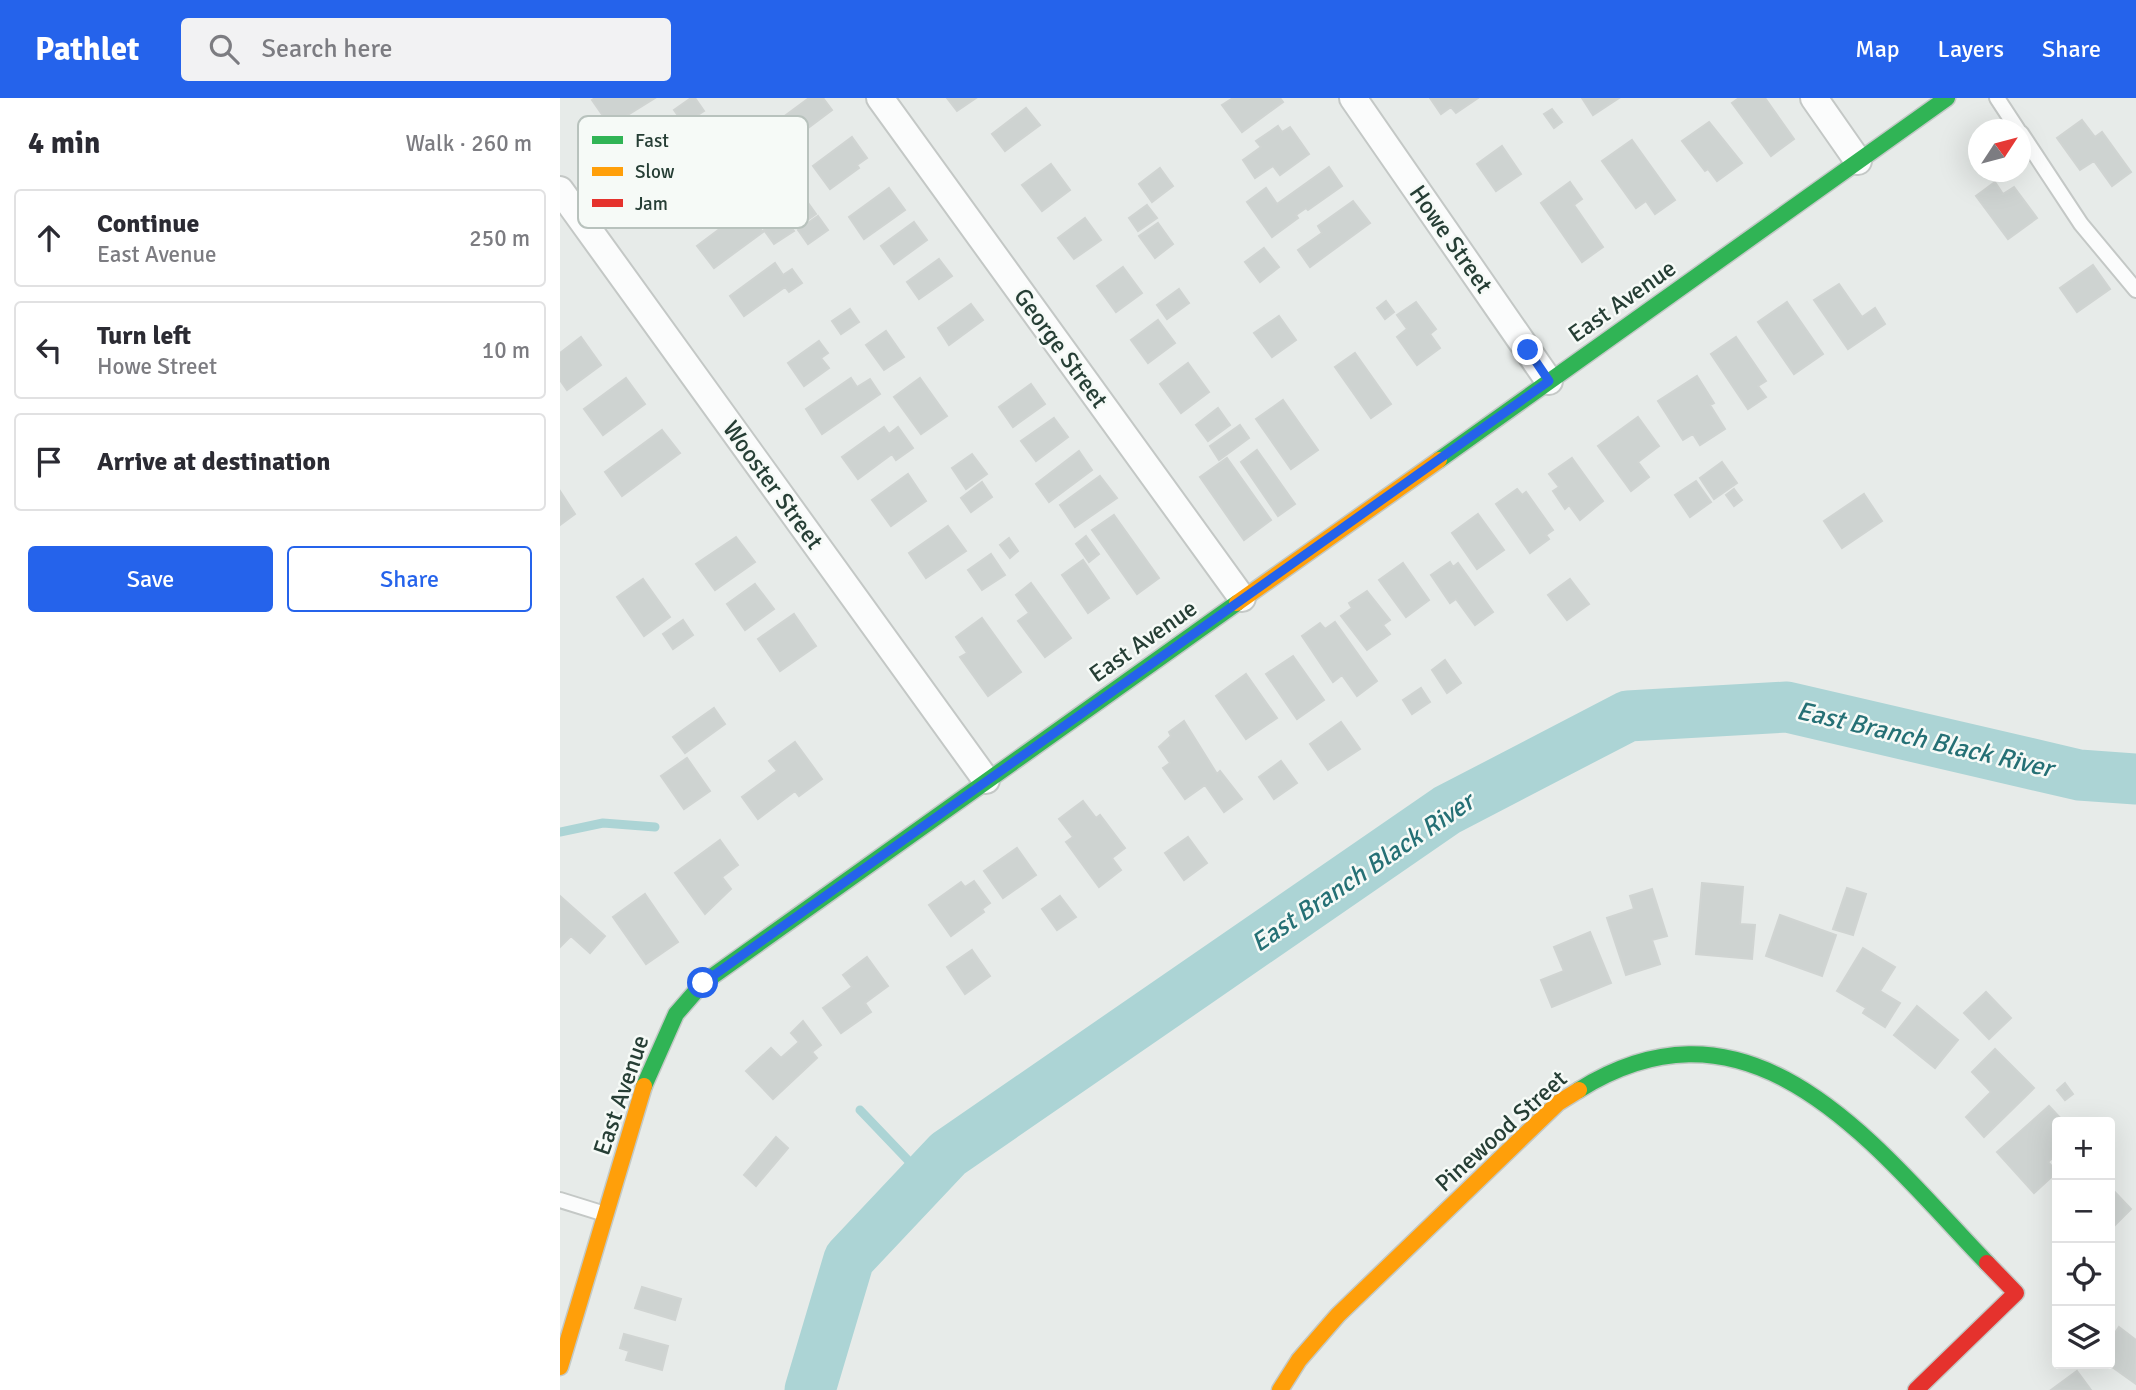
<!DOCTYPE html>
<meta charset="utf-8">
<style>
body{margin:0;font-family:Signika,sans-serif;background:#f2f2f3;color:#2b2b33}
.controls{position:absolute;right:21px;bottom:21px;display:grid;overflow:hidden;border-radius:7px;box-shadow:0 7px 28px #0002}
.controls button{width:63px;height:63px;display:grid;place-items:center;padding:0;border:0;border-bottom:2px solid #e1e1e2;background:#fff;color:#2b2b33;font:35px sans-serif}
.compass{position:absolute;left:1408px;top:21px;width:63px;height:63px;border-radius:50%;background:#fff;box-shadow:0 7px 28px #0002;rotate:54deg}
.stop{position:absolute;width:21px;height:21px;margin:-16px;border:5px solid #2563eb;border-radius:50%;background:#fff}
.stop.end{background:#2563eb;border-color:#fff;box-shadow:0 2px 7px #0008}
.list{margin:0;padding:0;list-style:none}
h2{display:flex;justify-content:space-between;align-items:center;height:91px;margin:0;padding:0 28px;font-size:30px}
h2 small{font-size:23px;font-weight:400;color:#7c7c81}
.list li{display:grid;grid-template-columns:46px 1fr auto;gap:21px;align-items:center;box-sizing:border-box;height:98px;margin:0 14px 14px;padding:0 14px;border:2px solid #e1e1e2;border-radius:7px}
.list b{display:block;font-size:26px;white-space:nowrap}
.list p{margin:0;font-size:23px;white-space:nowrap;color:#7c7c81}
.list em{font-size:23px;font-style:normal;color:#7c7c81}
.actions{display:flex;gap:14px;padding:21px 28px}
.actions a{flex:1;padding:16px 0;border:2px solid #2563eb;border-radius:7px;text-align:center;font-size:24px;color:#2563eb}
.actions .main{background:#2563eb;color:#fff}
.icon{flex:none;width:38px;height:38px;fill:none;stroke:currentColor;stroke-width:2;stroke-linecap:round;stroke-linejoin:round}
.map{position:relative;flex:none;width:1576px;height:1292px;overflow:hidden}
header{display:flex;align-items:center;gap:42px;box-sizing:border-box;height:98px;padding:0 35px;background:#2563eb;color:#fff}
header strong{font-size:33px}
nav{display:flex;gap:38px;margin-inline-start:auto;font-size:24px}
.search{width:490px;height:63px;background:#f2f2f3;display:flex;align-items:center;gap:18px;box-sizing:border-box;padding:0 24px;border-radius:7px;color:#7c7c81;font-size:26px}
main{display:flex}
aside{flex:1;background:#fff}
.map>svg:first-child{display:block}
</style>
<header>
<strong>Pathlet</strong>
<div class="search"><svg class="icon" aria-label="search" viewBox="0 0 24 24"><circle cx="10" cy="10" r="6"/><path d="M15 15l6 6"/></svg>Search here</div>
<nav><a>Map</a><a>Layers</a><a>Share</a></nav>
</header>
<main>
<aside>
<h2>4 min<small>Walk · 260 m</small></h2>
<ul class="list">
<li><svg class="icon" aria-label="ahead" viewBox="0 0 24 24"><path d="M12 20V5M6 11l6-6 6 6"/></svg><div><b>Continue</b><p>East Avenue</p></div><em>250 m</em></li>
<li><svg class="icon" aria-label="left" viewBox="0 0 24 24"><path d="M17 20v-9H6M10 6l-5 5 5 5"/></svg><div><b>Turn left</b><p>Howe Street</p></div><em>10 m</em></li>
<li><svg class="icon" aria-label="arrive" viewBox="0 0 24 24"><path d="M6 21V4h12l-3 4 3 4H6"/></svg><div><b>Arrive at destination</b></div></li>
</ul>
<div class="actions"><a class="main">Save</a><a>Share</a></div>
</aside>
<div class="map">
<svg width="1576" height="1292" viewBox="0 0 1576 1292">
<rect width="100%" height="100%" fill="#e7ebe9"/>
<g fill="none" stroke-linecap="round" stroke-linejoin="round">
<!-- stream -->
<path stroke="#acd4d5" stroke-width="9" d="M0 734 43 725 95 729
M300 1012 365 1080"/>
<!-- river -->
<path stroke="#acd4d5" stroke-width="51" d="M250 1292 289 1161 388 1056 887 712 1068 618 1227 609 1519 677 1576 681"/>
</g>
<!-- building -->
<path fill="#ced3d1" stroke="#d0d4d2" stroke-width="2" d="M35 0H95L50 28 32 2Z
M131 0H135L144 13 124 26 114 12Z
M249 0H263L272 12 236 39 222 20Z
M387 0H416L397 13Z
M673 0H720L723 4 682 34 662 7Z
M870 0H918L896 15 891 9 881 16Z
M1022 0H1059L1033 17Z
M1179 0H1205L1234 41 1211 58 1172 5Z
M466 10 480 27 445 53 432 36Z
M992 11 1002 24 994 30 984 16Z
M1522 22 1535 39 1542 34 1571 74 1552 88 1534 63 1520 72 1497 40Z
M1149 24 1182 65 1157 83 1148 71 1145 73 1122 43Z
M718 28 722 34 730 29 749 56 720 77 713 68 695 80 683 62 701 49 696 43Z
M292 39 307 60 297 67 299 70 270 91 253 68Z
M1072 42 1115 102 1095 116 1086 103 1076 110 1042 63Z
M942 48 961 76 936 93 917 66Z
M491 66 510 92 482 113 462 87Z
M769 69 782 88 748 112 746 110 736 117 738 120 712 139 687 104 706 90 717 106Z
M600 70 613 88 592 104 579 86Z
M1010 84 1022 101 1014 107 1043 149 1022 164 981 105Z
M1435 84 1443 96 1454 89 1477 120 1448 141 1416 98Z
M329 90 345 112 304 141 289 119Z
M246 102 256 116 236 130 226 116Z
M793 103 810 125 750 169 738 152 762 135 758 128Z
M587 107 597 120 578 133 569 120Z
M189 116 203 134 154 170 137 148 173 121 176 125Z
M224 118 234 133 214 146 204 132Z
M258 118 268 132 248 146 238 132Z
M525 120 541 142 514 161 498 140Z
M354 124 367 142 334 166 321 148Z
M598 125 613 146 595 160 579 138Z
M704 150 719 169 700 184 685 164Z
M379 161 392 178 359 201 347 184Z
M215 165 223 177 232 171 242 185 229 194 225 189 184 218 170 198Z
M1533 167 1550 191 1517 214 1500 190Z
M563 169 582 195 556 214 537 188Z
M1279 186 1302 219 1315 210 1325 226 1288 251 1254 202Z
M619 191 629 205 607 221 597 207Z
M826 203 834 214 825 221 817 210Z
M856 204 876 231 870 236 880 250 857 267 837 239 847 231 837 217Z
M1227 204 1263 256 1234 276 1198 224Z
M411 206 423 222 389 247 378 230Z
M290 211 299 224 281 236 272 223Z
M719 218 736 242 712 259 694 235Z
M598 222 615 245 588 265 571 242Z
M326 233 344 259 324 272 306 247Z
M21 239 41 267 7 292 0 282V255Z
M1176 239 1206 283 1198 288 1206 299 1188 311 1151 256Z
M259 243 268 255 261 260 269 270 244 288 228 265Z
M795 255 831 306 811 320 775 269Z
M628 265 649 294 621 315 600 286Z
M1137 278 1154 305 1150 307 1165 331 1140 347 1133 336 1123 342 1098 303Z
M66 280 85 306 43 337 24 311Z
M291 280 297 289 310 281 320 296 262 336 246 311Z
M360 280 387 318 361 336 334 299Z
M471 286 485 306 453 329 439 309Z
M723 302 758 352 731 371 696 321Z
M658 310 670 327 648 343 636 327Z
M1078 319 1099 348 1078 364 1089 379 1071 393 1038 348Z
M494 320 508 339 476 363 461 343Z
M680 327 689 340 659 362 650 348Z
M324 329 329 336 338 329 353 350 336 362 332 356 298 381 282 359Z
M102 332 120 355 62 398 45 374Z
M697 352 735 406 718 418 681 364Z
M519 353 532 372 489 404 476 386Z
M412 356 427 376 406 391 392 370Z
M667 360 711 422 684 442 640 379Z
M1012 360 1043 403 1020 422 1009 407 1005 411 993 393 999 389 989 376Z
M1162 364 1177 385 1154 401 1140 380Z
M348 376 366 403 331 428 312 402Z
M540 378 557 400 515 429 500 407Z
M1136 383 1151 404 1130 419 1115 397Z
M422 384 432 399 411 414 401 400Z
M957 391 962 397 966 394 993 432 986 437 989 441 970 455 936 406Z
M1174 391 1182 402 1174 408 1166 397Z
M0 393 15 416 0 427Z
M1304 396 1322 423 1282 450 1264 423Z
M918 416 944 452 917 471 892 435Z
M554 417 599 480 577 496 532 432Z
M388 428 406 453 366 480 349 455Z
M526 438 539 456 529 464 516 446Z
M176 439 195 464 155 492 136 466Z
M449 440 458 453 450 460 440 447Z
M431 456 445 477 422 492 408 472Z
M523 462 549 500 528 515 502 477Z
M890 464 893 469 898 465 933 514 915 527 896 501 890 505 871 477Z
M843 465 869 502 846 519 819 482Z
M83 481 110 519 84 538 57 499Z
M1010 481 1029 506 1007 522 988 497Z
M471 485 511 540 485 559 458 523 469 515 456 497Z
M195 486 214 511 185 532 167 506Z
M807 493 830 522 823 527 830 536 807 552 781 518 792 510 789 505Z
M234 516 256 548 220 573 198 541Z
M422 520 461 574 428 598 400 559 407 555 396 539Z
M123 522 133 537 113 551 103 536Z
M775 524 817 583 797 598 782 577 773 584 742 538 760 525 765 531Z
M733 558 764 602 737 621 706 576Z
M885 562 901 585 887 595 872 572Z
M686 576 717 620 686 641 656 598Z
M861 590 870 604 852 616 843 602Z
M154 610 165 626 125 655 113 639Z
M624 623 657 676 660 673 682 701 664 714 645 687 625 701 603 670 610 665 599 649 611 638 609 634Z
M781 624 800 651 768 672 750 646Z
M235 644 262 681 239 698 235 693 198 721 182 699 217 673 209 663Z
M127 660 150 693 124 711 101 678Z
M721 663 737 685 714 701 699 679Z
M523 703 536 720 540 717 565 750 552 760 561 772 539 789 506 744 513 739 499 721Z
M628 739 647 765 624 782 605 755Z
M160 742 178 767 162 779 171 791 145 816 115 775Z
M457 750 476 777 443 800 424 773Z
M414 783 430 805 422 811 424 814 391 838 369 807 401 784 405 789Z
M1142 785 1183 789 1180 826 1195 827 1192 861 1136 856Z
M1287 790 1306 796 1293 837 1273 831Z
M1092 791 1107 838 1092 842 1100 866 1066 877 1047 820 1074 811 1070 798Z
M85 796 118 844 86 866 53 819Z
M0 798 45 838 30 855 11 838 0 849Z
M500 798 516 819 497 832 482 811Z
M1220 817 1276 837 1262 878 1206 858Z
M1030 834 1051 885 992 909 981 882 1004 873 994 849Z
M1303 850 1335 869 1320 893 1340 905 1325 929 1303 915 1306 910 1277 893Z
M412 852 430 878 405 896 387 869Z
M307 859 328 888 305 905 311 914 281 935 263 910 292 889 283 877Z
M1426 894 1451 920 1429 941 1404 915Z
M1357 908 1398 942 1375 970 1334 937Z
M243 923 261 947 252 954 257 960 213 1001 186 973 211 950 221 960 239 944 231 935Z
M1435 951 1474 990 1424 1039 1406 1019 1431 994 1412 974Z
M1505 985 1513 996 1505 1002 1497 992Z
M1489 1008 1504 1024H1497V1056L1488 1064 1497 1074 1474 1095 1437 1054Z
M216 1039 228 1050 196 1088 184 1077Z
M1550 1089 1571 1111 1550 1132Z
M82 1189 121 1201 115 1222 75 1210Z
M1559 1229 1576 1242V1286L1548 1266 1550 1242Z
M64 1236 108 1248 102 1272 66 1262 69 1253 60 1250Z
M1517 1273 1531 1292H1491Z"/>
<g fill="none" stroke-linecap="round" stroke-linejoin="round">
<defs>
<path id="lane" d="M1437 0 1458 32
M1461 35 1521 126 1576 192
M0 1102 45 1116"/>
<path id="street" d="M320 0 682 500
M793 0 989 283
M1254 0 1298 63
M0 92 426 682"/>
<path id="fast" d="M879 362 1387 0
M84 988 116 916 143 885 677 505
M1019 992C1195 882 1317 1051 1427 1165"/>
<path id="slow" d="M677 505 879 362
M0 1269 84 988
M720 1292 739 1262 778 1217 998 1005 1019 992"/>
<path id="jam" d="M1356 1292 1456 1195 1427 1165"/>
</defs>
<!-- lane casing -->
<use href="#lane" stroke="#c4c8c6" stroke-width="18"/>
<!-- street casing -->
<use href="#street" stroke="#c4c8c6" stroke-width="30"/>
<!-- fast casing -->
<use href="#fast" stroke="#c3c9c6" stroke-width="19"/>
<!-- slow casing -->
<use href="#slow" stroke="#c3c9c6" stroke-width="19"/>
<!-- jam casing -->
<use href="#jam" stroke="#c3c9c6" stroke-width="19"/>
<!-- lane -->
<use href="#lane" stroke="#fbfcfc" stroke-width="14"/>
<!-- street -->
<use href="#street" stroke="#fbfcfc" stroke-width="26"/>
<!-- fast -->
<use href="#fast" stroke="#30b455" stroke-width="16"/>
<!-- slow -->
<use href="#slow" stroke="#ff9f0a" stroke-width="16"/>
<!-- jam -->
<use href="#jam" stroke="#e5322d" stroke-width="16"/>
</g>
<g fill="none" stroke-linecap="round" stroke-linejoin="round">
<!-- route -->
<path stroke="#2563eb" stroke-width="9" d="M143 885 989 283 968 252"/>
</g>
<g text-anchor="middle" stroke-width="5" stroke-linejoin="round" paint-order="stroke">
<!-- street labels -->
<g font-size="24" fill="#263e35" stroke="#f6faf7">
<text transform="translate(891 141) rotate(55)" y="8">Howe Street</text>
<text transform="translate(1062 203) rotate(-35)" y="8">East Avenue</text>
<text transform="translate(501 250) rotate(54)" y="8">George Street</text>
<text transform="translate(213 387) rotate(54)" y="8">Wooster Street</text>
<text transform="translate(583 543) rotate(-35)" y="8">East Avenue</text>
<text transform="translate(61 997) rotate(-71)" y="8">East Avenue</text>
<text transform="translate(941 1033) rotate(-42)" y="8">Pinewood Street</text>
</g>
<!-- water labels -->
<g font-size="26" font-style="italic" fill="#257075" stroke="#f6faf7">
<text transform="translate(1365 641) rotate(13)" y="9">East Branch Black River</text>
<text transform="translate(802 774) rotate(-34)" y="9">East Branch Black River</text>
</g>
</g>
<!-- legend -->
<rect x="18" y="18" width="230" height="112" rx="10" fill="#f6faf7" stroke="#b8c2bd" stroke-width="2"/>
<rect x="32" y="38" width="31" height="8" fill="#30b455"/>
<rect x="32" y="69" width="31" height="9" fill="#ff9f0a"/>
<rect x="32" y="101" width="31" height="8" fill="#e5322d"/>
<g font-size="19" fill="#263e35">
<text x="75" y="49">Fast</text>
<text x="75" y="80">Slow</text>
<text x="75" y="112">Jam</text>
</g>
</svg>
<div class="controls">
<button>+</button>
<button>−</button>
<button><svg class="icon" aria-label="locate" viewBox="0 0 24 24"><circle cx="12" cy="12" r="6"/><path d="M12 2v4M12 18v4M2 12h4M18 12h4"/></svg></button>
<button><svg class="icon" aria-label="layers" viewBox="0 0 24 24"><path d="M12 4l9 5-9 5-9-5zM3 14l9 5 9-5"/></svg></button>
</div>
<svg class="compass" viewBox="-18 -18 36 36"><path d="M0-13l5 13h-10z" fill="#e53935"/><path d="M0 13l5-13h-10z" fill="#7c7c81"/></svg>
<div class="stop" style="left:143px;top:885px"></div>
<div class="stop end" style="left:968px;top:252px"></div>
</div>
</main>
